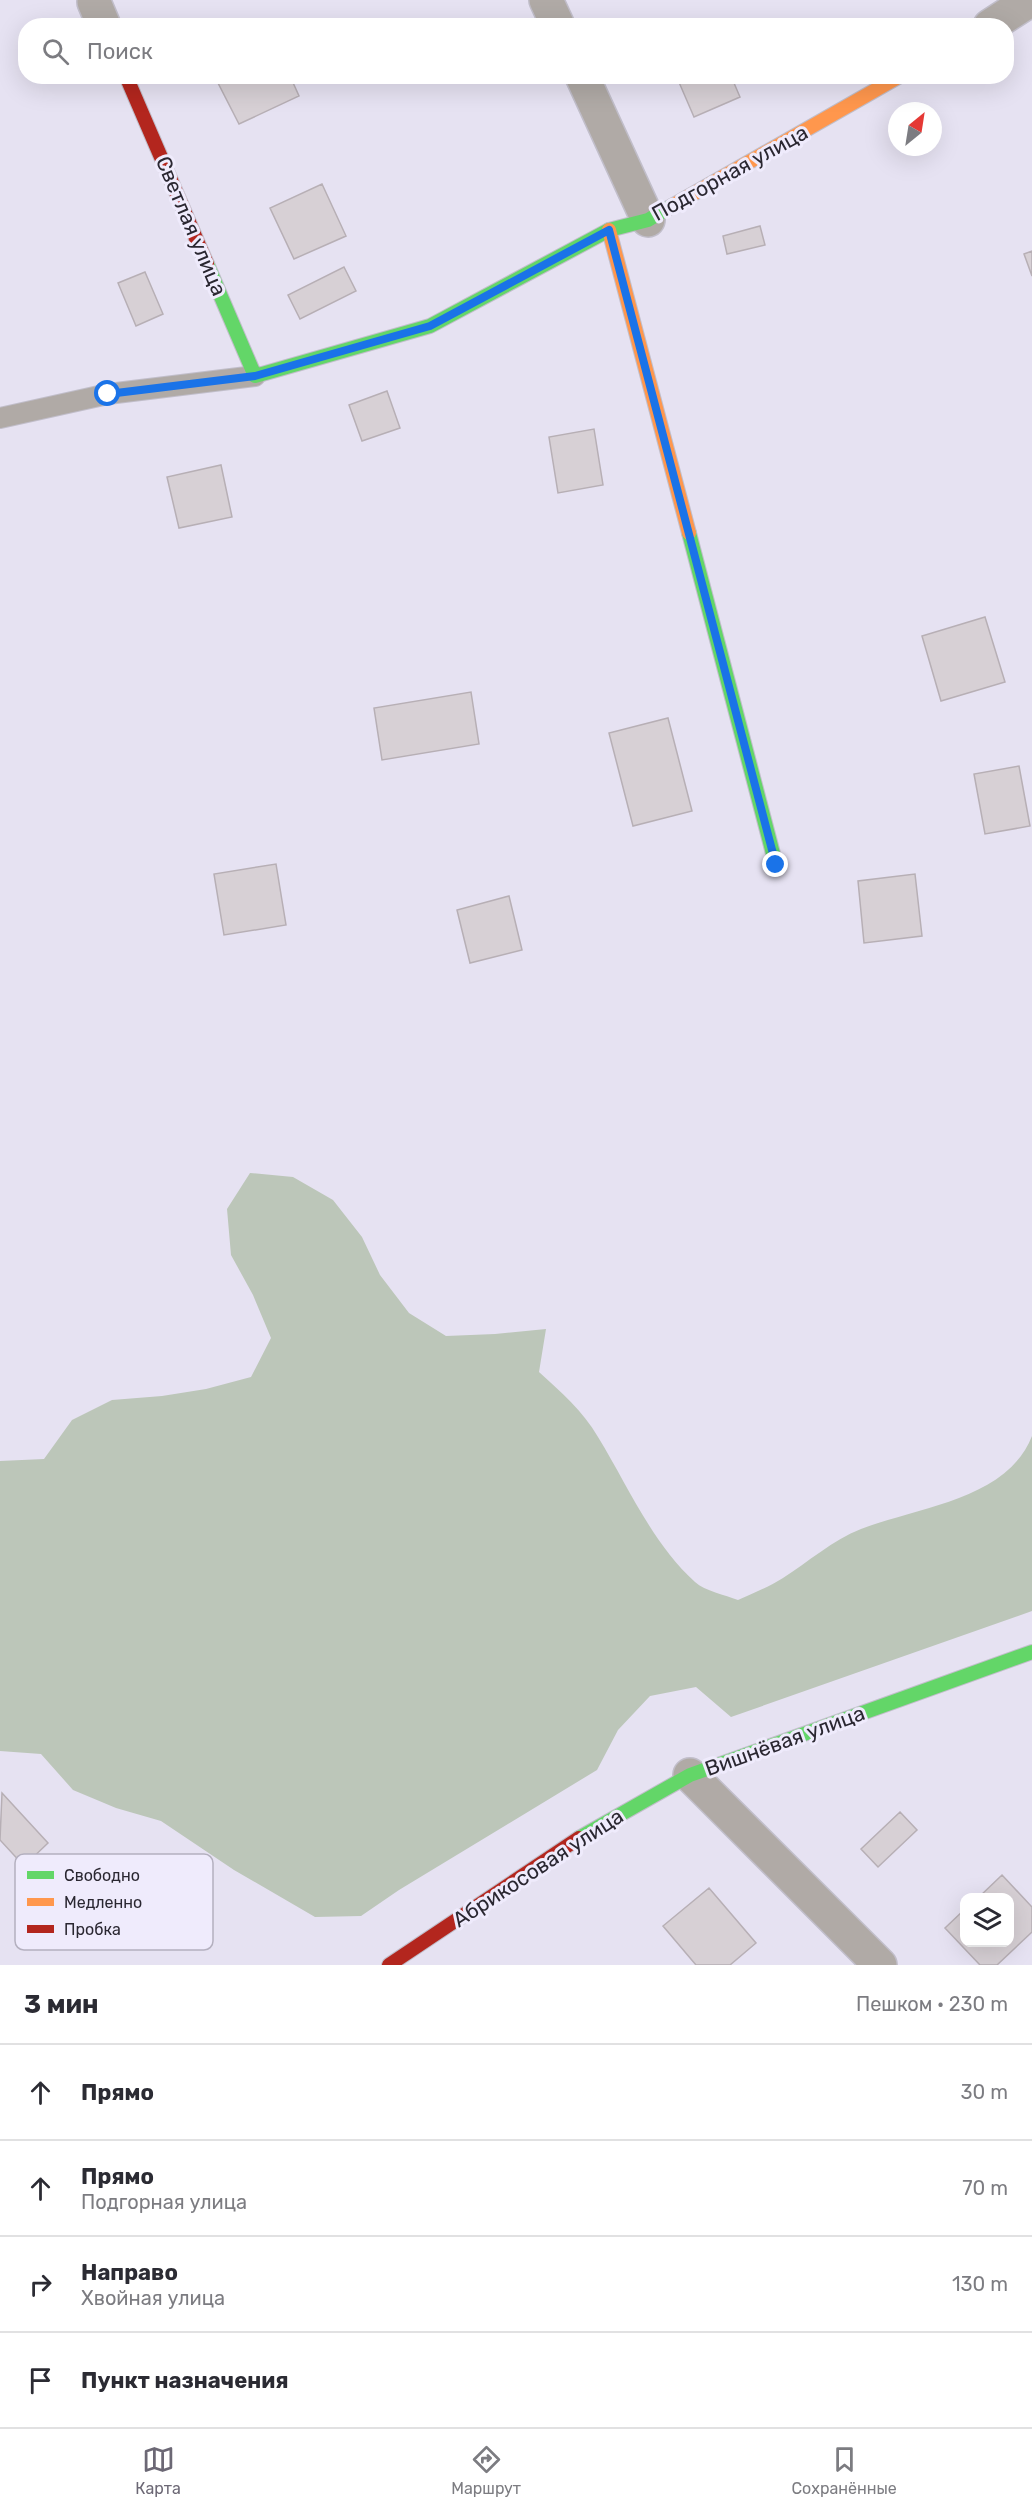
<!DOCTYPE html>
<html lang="ru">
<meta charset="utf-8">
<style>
body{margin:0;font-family:Rubik,sans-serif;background:#f7f7f7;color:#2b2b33}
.controls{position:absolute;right:18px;bottom:18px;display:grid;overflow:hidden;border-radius:12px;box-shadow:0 6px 24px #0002}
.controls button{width:54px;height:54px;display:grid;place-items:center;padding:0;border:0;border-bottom:2px solid #e1e1e2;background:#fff;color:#2b2b33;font:30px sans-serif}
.compass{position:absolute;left:888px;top:102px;width:54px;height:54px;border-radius:50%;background:#fff;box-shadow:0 6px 24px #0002;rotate:30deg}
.stop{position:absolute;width:18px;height:18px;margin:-14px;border:4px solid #1a73e8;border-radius:50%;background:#fff}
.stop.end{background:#1a73e8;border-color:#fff;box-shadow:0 2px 6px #0008}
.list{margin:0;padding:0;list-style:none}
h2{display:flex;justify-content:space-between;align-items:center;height:78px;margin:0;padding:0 24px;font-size:26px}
h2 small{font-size:20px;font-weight:400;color:#7c7c81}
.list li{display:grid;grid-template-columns:39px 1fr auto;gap:18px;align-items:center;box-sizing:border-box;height:96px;padding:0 24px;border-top:2px solid #e1e1e2}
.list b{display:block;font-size:22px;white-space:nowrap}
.list p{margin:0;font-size:20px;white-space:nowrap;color:#7c7c81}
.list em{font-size:20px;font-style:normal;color:#7c7c81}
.icon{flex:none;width:33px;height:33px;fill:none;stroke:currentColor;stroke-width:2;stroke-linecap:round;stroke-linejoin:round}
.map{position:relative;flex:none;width:1032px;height:1965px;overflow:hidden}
.search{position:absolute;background:#fff;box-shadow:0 6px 24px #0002;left:18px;right:18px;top:18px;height:66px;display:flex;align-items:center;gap:15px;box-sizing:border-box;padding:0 21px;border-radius:24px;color:#7c7c81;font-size:22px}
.sheet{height:462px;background:#fff}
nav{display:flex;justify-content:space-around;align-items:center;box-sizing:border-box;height:84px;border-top:2px solid #e1e1e2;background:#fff;font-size:16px;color:#7c7c81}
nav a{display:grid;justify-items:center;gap:3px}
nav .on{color:#6c6875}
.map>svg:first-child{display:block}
</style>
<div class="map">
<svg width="1032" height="1965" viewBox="0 0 1032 1965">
<rect width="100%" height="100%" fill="#e6e2f2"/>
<!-- forest -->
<path fill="#bcc6b9" d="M250 1173 293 1177 333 1200 362 1237 380 1275 409 1313 446 1336 495 1334 546 1329 539 1372C561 1392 583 1411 598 1437 628 1486 652 1543 695 1582 705 1591 725 1595 738 1600 753 1593 769 1587 783 1578 808 1562 833 1540 861 1529 917 1507 1007 1500 1032 1436V1611L731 1717 696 1687 650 1696 618 1730 597 1770 399 1890 361 1916 315 1917 234 1870 161 1821 116 1808 73 1790 41 1754 0 1751V1461L44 1459 72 1420 112 1400 162 1396 206 1389 251 1377 271 1338 253 1295 231 1255 227 1209Z"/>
<!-- building -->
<path fill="#d7d0d5" stroke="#b7afb5" stroke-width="1.5" d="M222 76H290L299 96 239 124 216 79Z
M687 76H731L740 97 694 117 678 80Z
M322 184 346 236 294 259 270 208Z
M760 226 765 245 727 254 723 236Z
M1032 251V276L1024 254Z
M344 267 356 291 300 319 288 295Z
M145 272 163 314 136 326 118 283Z
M387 391 400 428 362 441 349 405Z
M594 429 603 485 558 493 549 437Z
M221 465 232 517 179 528 167 477Z
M985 617 1005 682 941 701 922 636Z
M471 692 479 744 382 760 374 708Z
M668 718 692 811 633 826 609 733Z
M1019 766 1030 826 985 834 974 774Z
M276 864 286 925 224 935 214 874Z
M915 874 922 936 864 943 858 881Z
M509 896 522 950 470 963 457 910Z
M2 1793 48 1843 24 1866 0 1840Z
M900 1812 917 1830 878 1867 861 1849Z
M1002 1875 1032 1907V1932L997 1965H980L945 1928 964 1910V1942H1010V1898H978Z
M709 1888 756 1943 730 1965H696L663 1926Z"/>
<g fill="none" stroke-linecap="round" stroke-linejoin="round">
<defs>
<path id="lane" d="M0 418 108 394 255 376"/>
<path id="street" d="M546 0 558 26
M94 2 104 26
M990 26 1030 0
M582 76 648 220
M690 1775 880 1965"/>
<path id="fast" d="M207 264 255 376 430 326 609 230 648 220 672 206
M689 533 776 865
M579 1838 690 1775 1032 1652"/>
<path id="slow" d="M672 206 900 76
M609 230 689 533"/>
<path id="jam" d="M126 76 207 264
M389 1965 579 1838"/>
</defs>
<!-- lane casing -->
<use href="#lane" stroke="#c1beca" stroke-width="22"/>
<!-- street casing -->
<use href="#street" stroke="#c1beca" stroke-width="36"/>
<!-- fast casing -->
<use href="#fast" stroke="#c1beca" stroke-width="16"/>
<!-- slow casing -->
<use href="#slow" stroke="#c1beca" stroke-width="16"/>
<!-- jam casing -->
<use href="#jam" stroke="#c1beca" stroke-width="16"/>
<!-- lane -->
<use href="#lane" stroke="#b0aaa6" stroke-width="20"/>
<!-- street -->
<use href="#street" stroke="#b0aaa6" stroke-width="33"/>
<!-- fast -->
<use href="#fast" stroke="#63d668" stroke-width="14"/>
<!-- slow -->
<use href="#slow" stroke="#ff974d" stroke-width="14"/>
<!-- jam -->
<use href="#jam" stroke="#b3261e" stroke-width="14"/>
</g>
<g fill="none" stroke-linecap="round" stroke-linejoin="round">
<!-- route -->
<path stroke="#1a73e8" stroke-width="8" d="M108 394 255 376 430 326 609 230 776 865"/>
</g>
<g text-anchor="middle" stroke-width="6" stroke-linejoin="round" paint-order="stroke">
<!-- street labels -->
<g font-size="21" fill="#2a2731" stroke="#efebfc">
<text transform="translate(730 173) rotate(-29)" y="7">Подгорная улица</text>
<text transform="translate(191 226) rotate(67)" y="7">Светлая улица</text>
<text transform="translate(785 1741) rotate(-20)" y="7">Вишнёвая улица</text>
<text transform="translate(538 1868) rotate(-33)" y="7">Абрикосовая улица</text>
</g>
</g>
<!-- legend -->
<rect x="15" y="1854" width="198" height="96" rx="9" fill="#efebfc" stroke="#b4b0bf" stroke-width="1.5"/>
<rect x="27" y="1871" width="27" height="8" fill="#63d668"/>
<rect x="27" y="1898" width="27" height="8" fill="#ff974d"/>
<rect x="27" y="1925" width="27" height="8" fill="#b3261e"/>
<g font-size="16" fill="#2a2731">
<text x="64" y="1881">Свободно</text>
<text x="64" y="1908">Медленно</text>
<text x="64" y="1935">Пробка</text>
</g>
</svg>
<div class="controls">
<button><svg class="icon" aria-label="layers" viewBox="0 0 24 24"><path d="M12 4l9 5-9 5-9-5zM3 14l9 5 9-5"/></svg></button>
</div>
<svg class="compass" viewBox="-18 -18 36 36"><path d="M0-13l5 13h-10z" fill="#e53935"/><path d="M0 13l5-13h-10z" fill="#7c7c81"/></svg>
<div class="stop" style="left:108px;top:394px"></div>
<div class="stop end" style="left:776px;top:865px"></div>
<div class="search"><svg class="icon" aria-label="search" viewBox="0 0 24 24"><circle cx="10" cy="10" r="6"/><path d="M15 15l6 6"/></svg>Поиск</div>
</div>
<section class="sheet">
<h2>3 мин<small>Пешком · 230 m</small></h2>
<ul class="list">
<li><svg class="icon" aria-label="ahead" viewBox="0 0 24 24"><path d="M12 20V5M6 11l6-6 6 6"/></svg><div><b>Прямо</b></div><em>30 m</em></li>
<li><svg class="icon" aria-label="ahead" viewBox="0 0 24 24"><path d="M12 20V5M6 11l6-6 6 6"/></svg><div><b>Прямо</b><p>Подгорная улица</p></div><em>70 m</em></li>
<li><svg class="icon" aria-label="right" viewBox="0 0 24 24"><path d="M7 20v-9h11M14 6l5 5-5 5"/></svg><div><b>Направо</b><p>Хвойная улица</p></div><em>130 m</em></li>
<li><svg class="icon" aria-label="arrive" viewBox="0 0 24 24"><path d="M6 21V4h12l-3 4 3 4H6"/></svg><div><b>Пункт назначения</b></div></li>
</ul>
</section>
<nav>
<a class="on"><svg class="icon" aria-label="map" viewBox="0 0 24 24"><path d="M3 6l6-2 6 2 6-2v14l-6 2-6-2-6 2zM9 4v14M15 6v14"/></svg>Карта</a>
<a><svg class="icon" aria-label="directions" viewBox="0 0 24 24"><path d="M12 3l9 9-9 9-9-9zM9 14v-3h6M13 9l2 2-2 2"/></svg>Маршрут</a>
<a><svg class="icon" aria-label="saved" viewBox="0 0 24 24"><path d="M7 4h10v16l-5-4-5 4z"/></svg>Сохранённые</a>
</nav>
